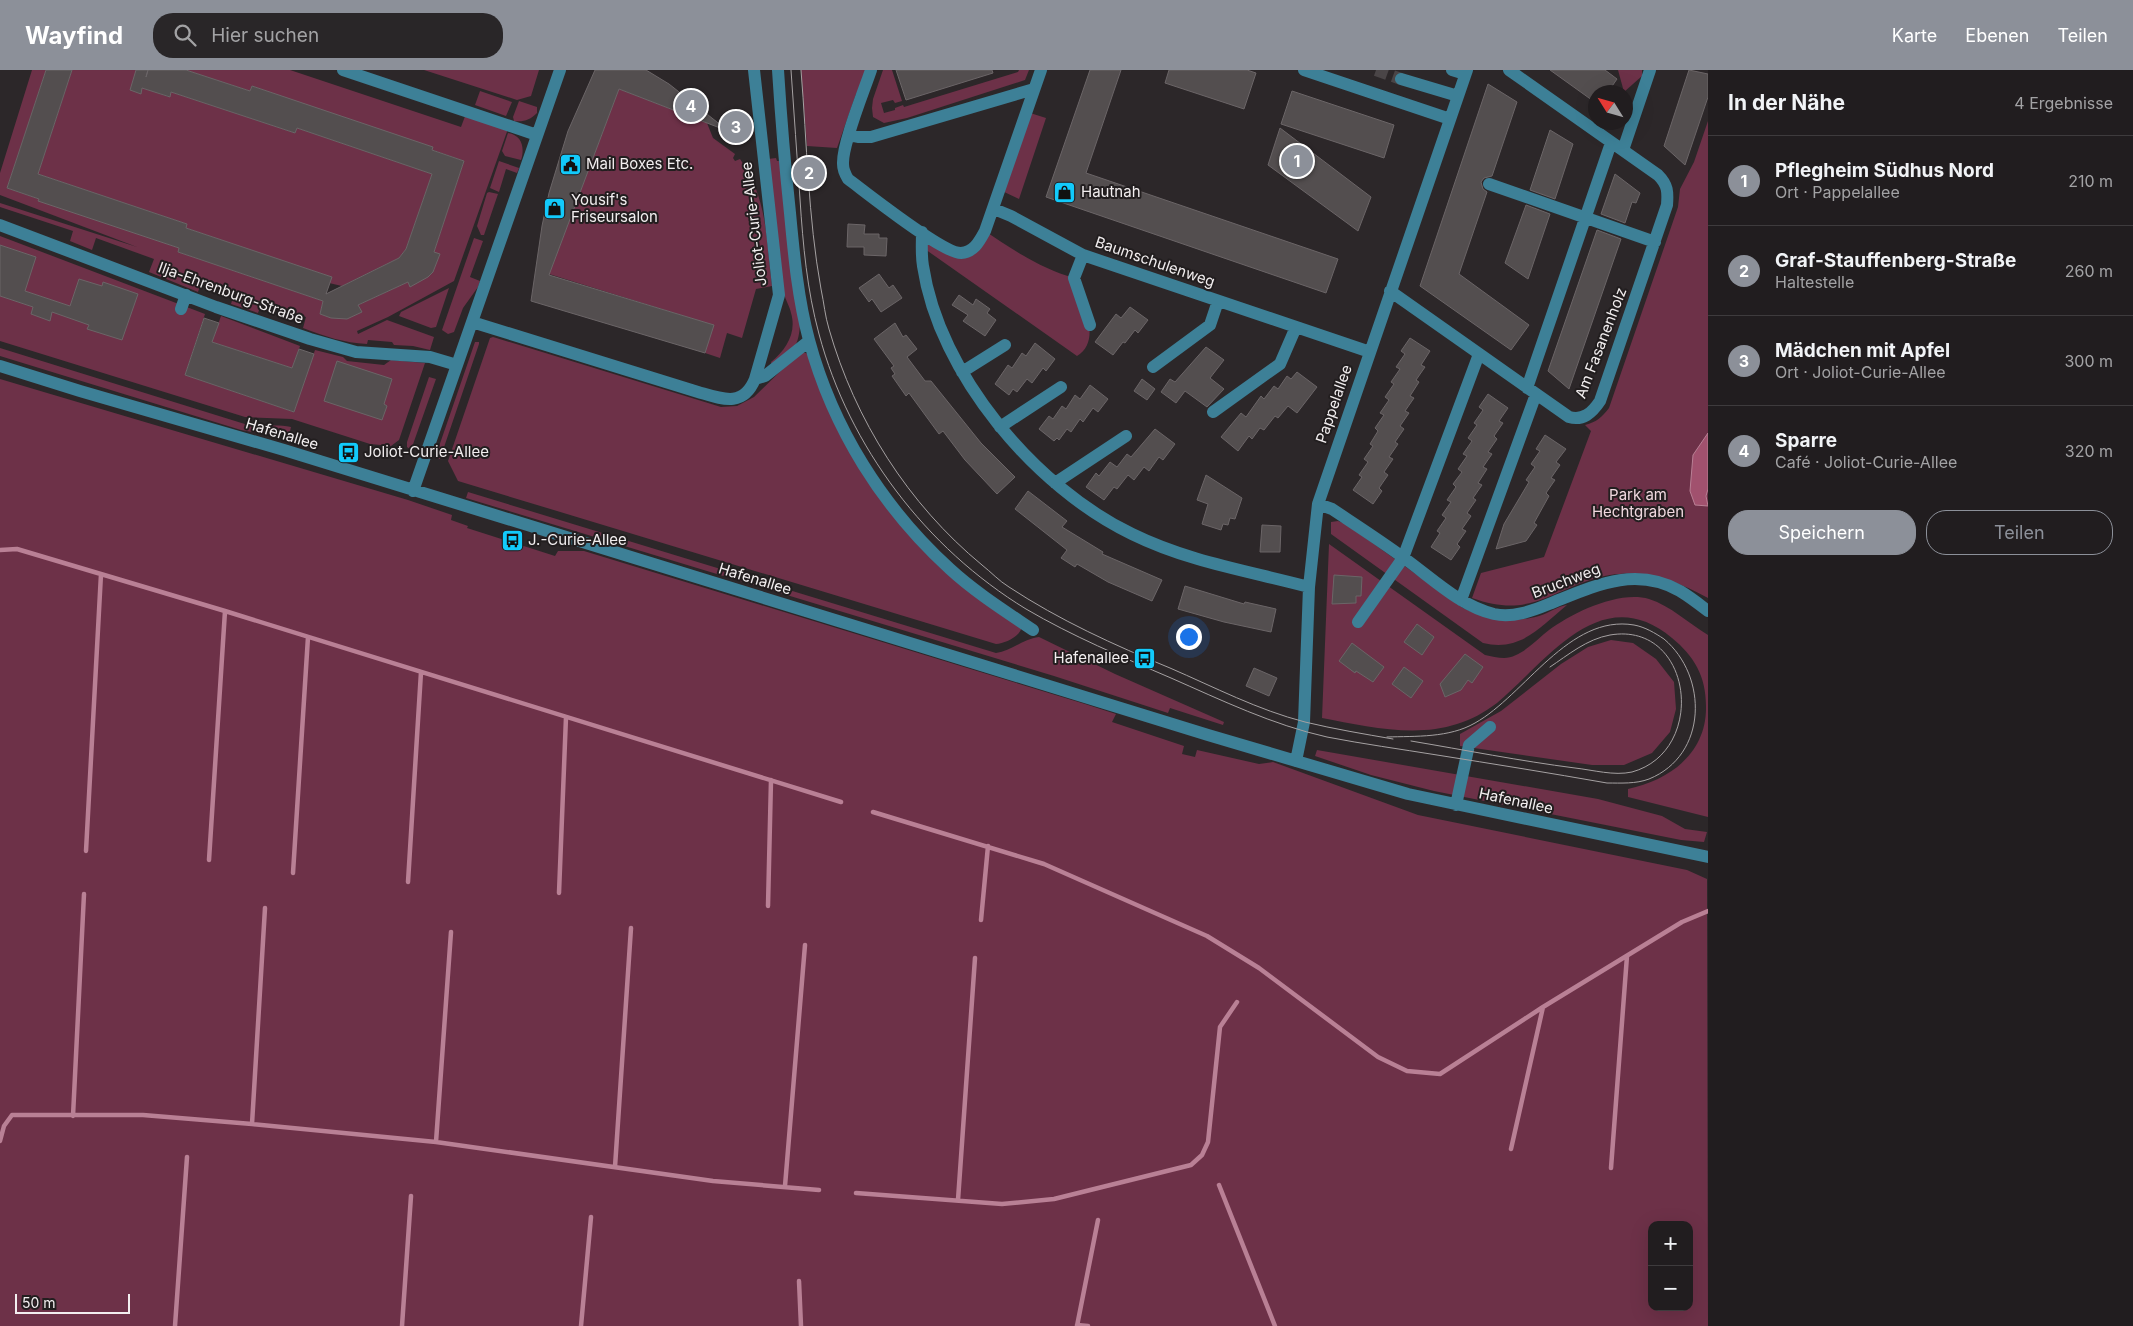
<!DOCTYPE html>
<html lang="de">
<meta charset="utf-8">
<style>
body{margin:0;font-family:Inter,sans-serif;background:#292628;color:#f1f3f6}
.controls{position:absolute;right:15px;bottom:15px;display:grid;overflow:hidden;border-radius:10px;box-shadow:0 5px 20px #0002}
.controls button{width:45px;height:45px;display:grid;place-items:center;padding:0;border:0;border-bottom:1px solid #3e3b3d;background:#211d1f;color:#f1f3f6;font:25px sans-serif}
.compass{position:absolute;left:1588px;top:15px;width:45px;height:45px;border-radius:50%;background:#211d1f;box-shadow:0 5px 20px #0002;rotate:307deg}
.scale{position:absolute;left:15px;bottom:12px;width:115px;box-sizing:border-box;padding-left:5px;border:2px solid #f2eeef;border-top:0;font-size:14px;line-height:18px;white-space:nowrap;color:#f2eeef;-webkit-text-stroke:4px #221e1f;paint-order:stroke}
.you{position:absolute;left:1188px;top:566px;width:18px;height:18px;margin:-12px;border:4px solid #fff;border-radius:50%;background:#1a73e8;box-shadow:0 0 0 8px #1a73e833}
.badge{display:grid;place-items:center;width:32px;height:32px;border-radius:50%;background:#8c9099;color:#fff;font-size:16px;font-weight:700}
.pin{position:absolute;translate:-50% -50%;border:2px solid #fff;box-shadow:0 1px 5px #0006}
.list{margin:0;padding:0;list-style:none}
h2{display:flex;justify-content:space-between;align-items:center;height:65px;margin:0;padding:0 20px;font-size:21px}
h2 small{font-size:16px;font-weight:400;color:#a2a2a4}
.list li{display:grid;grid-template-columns:32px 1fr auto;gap:15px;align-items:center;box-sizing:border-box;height:90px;padding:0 20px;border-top:1px solid #3e3b3d}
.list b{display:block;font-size:19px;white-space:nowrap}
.list p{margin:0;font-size:16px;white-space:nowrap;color:#a2a2a4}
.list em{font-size:16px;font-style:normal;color:#a2a2a4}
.actions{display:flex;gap:10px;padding:15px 20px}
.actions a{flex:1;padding:11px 0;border:1px solid #8c9099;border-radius:20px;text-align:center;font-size:18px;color:#8c9099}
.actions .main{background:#8c9099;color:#fff}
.icon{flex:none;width:28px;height:28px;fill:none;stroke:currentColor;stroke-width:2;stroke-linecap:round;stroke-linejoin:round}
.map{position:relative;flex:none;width:1708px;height:1256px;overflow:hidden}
header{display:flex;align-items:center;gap:30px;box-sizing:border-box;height:70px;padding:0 25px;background:#8c9099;color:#fff}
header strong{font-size:24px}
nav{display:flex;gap:28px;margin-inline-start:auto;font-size:18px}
.search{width:350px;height:45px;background:#292628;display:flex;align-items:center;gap:12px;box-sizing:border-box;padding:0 18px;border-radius:20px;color:#a2a2a4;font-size:19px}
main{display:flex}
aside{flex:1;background:#211d1f}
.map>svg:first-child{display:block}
</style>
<header>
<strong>Wayfind</strong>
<div class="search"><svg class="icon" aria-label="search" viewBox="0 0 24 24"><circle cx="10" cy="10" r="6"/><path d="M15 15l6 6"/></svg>Hier suchen</div>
<nav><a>Karte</a><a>Ebenen</a><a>Teilen</a></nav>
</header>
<main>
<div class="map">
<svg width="1708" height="1256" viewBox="0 0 1708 1256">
<rect width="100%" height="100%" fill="#2c2729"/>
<!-- green -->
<path fill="#6d3148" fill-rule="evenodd" d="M32 0H46L7 118 179 178 178 182 323 231 320 244C336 250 346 249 361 242L358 235 408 212 410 216 434 182 464 91 252 16 250 21 186 0H290L461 57 467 41 509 56 454 211 388 247 357 261 358 264 387 250 434 267 430 280 413 276 394 275 392 272 368 270 367 274C344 273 324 266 303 258L306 247 262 232 258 243 231 234 234 224 201 213 198 222 149 202 154 189 96 168 92 180 70 171 73 161 0 137V133L137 177 0 125V103Z
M72 0H148L143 18 169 27 171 22 295 63 297 58 432 104 406 179 399 188 342 216 329 213 331 207 186 158 187 154 38 104Z
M424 0H539L531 26 517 30Z
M801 0H871L856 24 837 78 807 76Z
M883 0H892L902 31 895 33 893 30 881 33 884 43 895 40V38L903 35 904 37 1018 2 1019 0H1029L1025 10 907 48 884 53 873 47 872 38 873 29Z
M1618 0H1642V6L1624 22Z
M619 19 707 53 713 68 735 84 733 88 735 91 740 89C768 128 766 170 772 216L756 219 742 268 727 263 720 288 705 283 713 255 549 204Z
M480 21 512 32 506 46 475 35Z
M519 31 537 37V43C530 50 524 52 514 51L513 47Z
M1027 42 1046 48 1019 129 1000 120Z
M1708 51V528C1677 511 1646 499 1610 505 1554 515 1535 551 1472 528L1481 503 1544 487 1591 361 1585 355C1597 352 1602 347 1609 338L1678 137 1680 119 1694 92Z
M508 63C522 65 525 78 521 90L505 86 502 81Z
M776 88 777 91H781L800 255C798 281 791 282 772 297L771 292C786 280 797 263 791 243 790 237 786 231 784 224L768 89Z
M499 91 519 98 517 103 506 99 499 122 490 118Z
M489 122 498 124 484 165H481L477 156 487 123Z
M985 161C1013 180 1042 199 1074 208 1082 231 1103 270 1077 286L922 177V162L959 183Z
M0 166 205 244 185 305 294 342 315 280 343 287 347 291 384 295 391 290 425 293 399 370 391 376 370 374 292 349 245 347 0 271Z
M474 168 483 171 470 207 480 211 478 217 463 238 454 262 448 264 442 260Z
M449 218 436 257 431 258 399 246 401 242Z
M221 246 300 276 292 298 212 272Z
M493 267 721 337 737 336 754 327 799 283 803 282 808 284 838 359 909 464 1022 556C1021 566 1006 573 996 574L458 411 448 391 490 268Z
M475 272H479V274L440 389 435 388Z
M0 278 248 355C263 357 277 354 291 357L289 366 262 364 241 360 0 286Z
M429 307 436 309 411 380 407 377V372Z
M0 309 408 430 452 445 451 450 468 456 467 458 555 486 558 481H584L1085 634 1116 644 1112 652 1184 676 1182 684 1195 687 1197 680 1259 694 1273 692 1418 745 1687 800 1707 809 1708 1256H0ZM1652 1155H1689V1237H1652Z
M468 422 996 583C1011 581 1023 569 1039 567L1115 604 1224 652 1223 655 1170 638 1168 643 1054 606 466 428Z
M1338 451 1346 454 1463 538C1484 548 1516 553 1539 546 1549 543 1558 536 1567 535 1540 557 1521 582 1483 573L1331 464V452Z
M1329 474 1485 585C1491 586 1498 588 1504 588 1522 587 1536 570 1549 560 1572 543 1619 520 1649 529 1671 536 1688 553 1708 565V747L1628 727V719C1670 710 1707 683 1706 636 1706 606 1694 586 1672 568 1601 509 1547 591 1497 633 1485 642 1471 650 1457 654 1415 668 1364 656 1322 648Z
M1611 570 1633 573 1656 589 1674 612 1676 639 1670 662 1652 683 1624 695H1592L1460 676V664L1501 641 1561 594 1588 577Z
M1317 680 1598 729 1662 746 1685 759 1707 762 1704 772 1681 770 1434 721 1371 705 1315 686Z"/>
<!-- water -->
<path fill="#a1516e" stroke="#b98095" d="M1708 363V419L1706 426 1708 436 1695 435 1690 421 1693 385Z"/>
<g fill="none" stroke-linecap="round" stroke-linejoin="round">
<!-- stream -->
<path stroke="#b98095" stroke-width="4.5" d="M0 480 17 479 225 541 841 732
M873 742 1044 794 1207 866 1259 898 1378 987 1407 1001 1440 1004 1543 937 1682 852 1708 841
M86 781 101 504
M209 790 225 541
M293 803 308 567
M408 812 421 602
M559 823 566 647
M768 836 771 710
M981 850 988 776
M73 1046 84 824
M252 1054 265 838
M0 1071 4 1056 12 1045H143L252 1054 436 1072 713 1111 819 1120
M436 1072 451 862
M1511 1079 1543 937
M615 1097 631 858
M1611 1098 1627 886
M1219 1115 1275 1256
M785 1116 805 875
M856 1123 1002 1134 1054 1129 1191 1095 1202 1085 1208 1072 1220 957 1237 932
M958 1130 975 888
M799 1211 801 1256
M1077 1255 1088 1256
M175 1256 187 1087
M402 1256 411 1126
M581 1256 591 1147
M1077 1256 1098 1150"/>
</g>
<!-- building -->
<path fill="#534e4f" stroke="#6b6567" d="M46 0H72L38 104 187 154 186 158 332 207 326 224 399 188 406 179 432 104 297 58 295 63 171 22 170 27 142 18 141 24 130 20 136 0H148L146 7 148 0H186L250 21 252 16 433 77 432 80 464 91 434 182 440 184 433 202 428 207 410 217 408 212 358 235 362 242 347 249 331 248 320 244 323 231 178 182 179 178 38 131 39 129 7 118Z
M595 0H646L669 14 722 56 720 58 619 19 549 205 714 255 705 283 531 231 542 156 549 123 568 61Z
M896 0H992L993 3 906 30Z
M1090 0H1121L1086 103 1338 189 1326 223 1046 127Z
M1169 0H1247L1256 3 1244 39 1165 13Z
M1550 0H1605L1617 9 1608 22H1596V33Z
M1689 0 1708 4V27L1685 95 1664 76Z
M1488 14 1517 32 1492 106 1484 108 1481 112 1483 119 1487 122 1459 204 1529 255 1511 280 1420 216Z
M1292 21 1394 55 1384 88 1281 54Z
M1280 58 1371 127 1358 161 1268 95Z
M1550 60 1573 74 1555 129 1530 120Z
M1615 104 1640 123 1636 133 1632 132 1625 153 1601 144Z
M1526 135 1550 144 1528 209 1505 193Z
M848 154 865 155 864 164H879V168H887L886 186 864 185V177H847Z
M1597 160 1621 169 1569 319 1548 301Z
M0 175 36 187 25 221 70 236 79 209 102 216 103 212 138 224 122 270 87 259 89 255 52 242 50 251 31 244 33 237 0 226Z
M879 204 889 218 893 215 902 228 881 242 872 229 869 232 859 218Z
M959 225 973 235 976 229 990 239 987 243 996 250 985 266 963 251 968 245 952 235Z
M1130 237 1148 250 1138 263 1135 260 1125 273 1123 272 1113 285 1095 272 1116 244 1121 248Z
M204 248 219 253 212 272 292 298 299 279 314 284 294 342 185 305Z
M895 253 903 267 906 265 917 279 907 287 925 311H931L981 373 1015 407 997 424 965 390 943 361 939 364 909 323 906 326 892 306 895 304 891 298 894 296 874 269Z
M1410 268 1430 281 1421 295 1425 297 1416 310 1419 312 1410 326 1414 328 1405 341 1409 343 1400 356 1404 359 1395 372 1398 374 1389 387 1393 389 1384 402 1388 405 1379 418 1382 421 1373 434 1353 420 1362 407 1359 405 1368 392 1364 389 1373 376 1370 374 1378 361 1375 358 1384 345 1380 343 1389 330 1385 327 1394 314 1391 312 1400 299 1396 297 1405 284 1401 281Z
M1035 273 1055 289 1046 301 1043 298 1032 313 1027 309 1017 322 1013 319 1009 325 995 314 1008 295 1012 298 1022 283 1026 286Z
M1206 277 1224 290 1210 308 1224 319 1207 337 1185 321 1176 333 1161 322 1170 309 1175 312Z
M337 291 392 309 384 334 387 336 382 350 324 331Z
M1297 302 1317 317 1297 343 1288 336 1278 348 1275 346 1264 360 1260 358 1252 369 1249 366 1238 381 1221 367 1241 343 1246 347 1261 326 1264 329 1274 316 1278 319 1287 306 1291 309Z
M1142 309 1155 319 1147 330 1134 321Z
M1090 315 1108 329 1098 342 1093 338 1083 352 1080 349 1071 362 1067 359 1059 370 1057 368 1054 371 1039 359 1049 346 1053 349 1062 336 1066 339 1075 325 1080 329Z
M1488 324 1508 338 1499 351 1503 353 1494 366 1497 369 1488 382 1492 384 1483 397 1487 399 1478 413 1482 415 1473 428 1476 430 1467 443 1471 446 1462 459 1466 461 1457 474 1460 477 1451 490 1431 477 1440 463 1437 461 1446 448 1442 445 1451 432 1447 430 1456 417 1453 414 1462 402 1458 399 1467 386 1463 384 1472 371 1468 368 1477 355 1474 353 1483 340 1479 337Z
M1155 359 1175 374 1163 390 1159 387 1149 401 1144 397 1134 410 1128 405 1117 419 1114 417 1104 430 1086 417 1096 403 1099 406 1110 392 1117 397 1127 384 1131 387Z
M1545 365 1566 379 1556 392 1560 395 1551 408 1555 410 1546 423 1549 426 1534 453 1537 455 1526 471 1496 479 1504 454 1529 412 1526 410 1535 397 1531 394 1540 381 1536 379Z
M1206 405 1242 428 1235 449 1230 448 1228 455 1223 454 1221 460 1202 454 1208 434 1197 430Z
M1028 421 1067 451 1062 457 1103 482 1102 484 1162 510 1152 531 1108 512 1077 494 1075 497 1061 488 1067 480 1015 439Z
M1262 455 1281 456 1280 482H1260Z
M1334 505 1362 507 1361 526H1356V533L1332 534Z
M1185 516 1244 534 1245 532 1276 539 1271 562 1224 552 1178 539Z
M1417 554 1434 567 1422 585 1404 572Z
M1352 573 1384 597 1373 612 1356 601 1355 603 1339 591Z
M1465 584 1483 597 1472 613 1468 610 1461 620 1445 627 1440 614Z
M1404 597 1423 611 1411 628 1392 614Z
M1254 598 1277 608 1269 626 1246 616Z"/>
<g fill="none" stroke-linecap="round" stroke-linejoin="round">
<!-- minor-tunnel -->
<path stroke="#4a4547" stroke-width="12" stroke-dasharray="12 6" stroke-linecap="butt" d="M1376 0 1401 9"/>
<!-- minor -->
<path stroke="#3d8097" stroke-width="12" d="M343 0 537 65
M778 0C781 48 785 96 790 143 794 186 798 229 809 270 833 359 883 438 950 499 975 522 1005 541 1033 560
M871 0C864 21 842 74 843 94 843 100 845 104 848 109 867 123 942 183 961 183 974 182 979 172 985 161L1041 0
M1304 0 1450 49
M1452 0 1465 4
M1401 9 1458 26
M849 65 859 67H871L1034 19
M1623 80 1650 0
M1489 114 1655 172
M994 139 1011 146 1083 185 1370 282
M0 155 216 237 310 269 356 282 430 287 457 295
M922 162C922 173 921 185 923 196 939 304 1036 418 1132 464 1189 492 1249 501 1309 517
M1083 185 1074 208 1090 255
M1390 221 1569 347C1583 351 1592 343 1600 331L1667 135C1668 122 1668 115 1658 105L1509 0
M181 239 186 225
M472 252 698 322C722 329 743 338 755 309L779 225 754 0
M0 296 80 321 284 380 1208 665 1408 724 1708 787
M1153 297 1210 255 1218 231
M962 302 1005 275
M755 309 765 306 809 271
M1527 318 1611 73
M1213 342 1280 294 1296 257
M1000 357 1061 317
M1055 413 1126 366
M413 421 560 0
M1318 434 1332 439C1356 455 1381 471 1404 488 1432 508 1460 536 1494 544 1513 548 1532 541 1549 534 1592 517 1634 495 1680 521 1690 527 1699 534 1708 541
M1461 530 1536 324
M1358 552 1403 488 1479 284
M1296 691 1304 652 1309 517 1318 434 1467 0
M1456 735 1469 675 1490 657"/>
<!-- tram -->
<path stroke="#a5a1a2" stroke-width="1" d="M791 0C794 43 797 86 800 129 803 175 807 220 819 264 849 377 926 478 1026 539 1072 566 1122 587 1171 608 1221 630 1273 655 1327 667 1363 674 1400 679 1437 685 1494 694 1550 703 1607 713 1621 713 1636 714 1649 709 1708 685 1708 606 1664 569 1655 563 1645 557 1634 555 1569 544 1525 625 1475 653 1449 668 1416 666 1387 667
M801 0C807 73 808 147 821 219 824 233 825 246 829 259 855 350 908 434 982 495 991 502 999 511 1009 517 1059 550 1114 575 1170 598 1214 617 1258 640 1305 652 1334 659 1364 664 1393 669
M1411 671C1465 680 1520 691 1575 698 1593 700 1614 706 1632 702 1708 681 1693 551 1610 565 1587 569 1568 585 1550 597"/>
</g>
<!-- icons -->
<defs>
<symbol id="civic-square" viewBox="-11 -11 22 22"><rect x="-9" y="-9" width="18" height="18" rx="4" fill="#12cafb" stroke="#221e1f"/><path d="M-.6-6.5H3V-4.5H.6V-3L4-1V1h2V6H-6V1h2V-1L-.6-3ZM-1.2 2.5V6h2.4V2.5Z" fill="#111"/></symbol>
<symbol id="shop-square" viewBox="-11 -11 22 22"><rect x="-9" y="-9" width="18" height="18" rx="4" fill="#12cafb" stroke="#221e1f"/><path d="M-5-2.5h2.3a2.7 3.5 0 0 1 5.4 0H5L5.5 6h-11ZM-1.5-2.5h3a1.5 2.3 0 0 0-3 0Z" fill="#111"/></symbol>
<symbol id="bus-square" viewBox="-11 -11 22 22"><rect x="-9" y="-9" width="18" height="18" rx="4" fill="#12cafb" stroke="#221e1f"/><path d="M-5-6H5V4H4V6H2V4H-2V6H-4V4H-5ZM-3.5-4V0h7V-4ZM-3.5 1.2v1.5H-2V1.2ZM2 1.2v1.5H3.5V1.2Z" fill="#111"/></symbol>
</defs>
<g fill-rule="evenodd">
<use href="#civic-square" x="558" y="82" width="25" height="25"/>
<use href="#shop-square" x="1052" y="110" width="25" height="25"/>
<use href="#shop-square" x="542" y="126" width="25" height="25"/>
<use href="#bus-square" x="336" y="370" width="25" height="25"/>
<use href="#bus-square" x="500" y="458" width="25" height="25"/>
<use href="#bus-square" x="1132" y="576" width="25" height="25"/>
</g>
<g text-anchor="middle" stroke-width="4" stroke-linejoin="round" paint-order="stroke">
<!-- poi labels -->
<g font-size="15" fill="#f2eeef" stroke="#221e1f" text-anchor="start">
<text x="586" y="99">Mail Boxes Etc.</text>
<text x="1081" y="127">Hautnah</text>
<text x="571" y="135">Yousif's<tspan x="571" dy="17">Friseursalon</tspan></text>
<text x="364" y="387">Joliot-Curie-Allee</text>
<text x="528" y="475">J.-Curie-Allee</text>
<text x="1129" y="593" text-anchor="end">Hafenallee</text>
</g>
<!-- street labels -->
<g font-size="15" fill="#f2eeef" stroke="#221e1f">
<text transform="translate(754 154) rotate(-97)" y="5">Joliot-Curie-Allee</text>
<text transform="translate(1155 192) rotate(19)" y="5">Baumschulenweg</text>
<text transform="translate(231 223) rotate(20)" y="5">Ilja-Ehrenburg-Straße</text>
<text transform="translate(1601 273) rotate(-69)" y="5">Am Fasanenholz</text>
<text transform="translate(1334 334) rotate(-71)" y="5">Pappelallee</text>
<text transform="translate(282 364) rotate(17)" y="5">Hafenallee</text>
<text transform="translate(755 509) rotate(17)" y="5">Hafenallee</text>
<text transform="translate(1566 511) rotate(-21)" y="5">Bruchweg</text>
<text transform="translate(1516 731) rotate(12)" y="5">Hafenallee</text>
</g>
<!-- park labels -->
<g font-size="15" fill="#f0d8df" stroke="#221e1f">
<text x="1638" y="430">Park am<tspan x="1638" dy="17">Hechtgraben</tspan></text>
</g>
</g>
</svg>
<div class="controls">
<button>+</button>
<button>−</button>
</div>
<svg class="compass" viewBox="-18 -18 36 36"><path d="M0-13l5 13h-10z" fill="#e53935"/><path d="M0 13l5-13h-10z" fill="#a2a2a4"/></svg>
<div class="scale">50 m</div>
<div class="you"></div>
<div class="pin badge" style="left:1297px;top:91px">1</div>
<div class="pin badge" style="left:809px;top:103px">2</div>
<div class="pin badge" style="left:736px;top:57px">3</div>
<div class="pin badge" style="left:691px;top:36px">4</div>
</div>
<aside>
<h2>In der Nähe<small>4 Ergebnisse</small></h2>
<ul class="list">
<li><span class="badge">1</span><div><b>Pflegheim Südhus Nord</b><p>Ort · Pappelallee</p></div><em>210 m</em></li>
<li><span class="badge">2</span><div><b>Graf-Stauffenberg-Straße</b><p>Haltestelle</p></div><em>260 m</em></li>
<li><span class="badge">3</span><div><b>Mädchen mit Apfel</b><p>Ort · Joliot-Curie-Allee</p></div><em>300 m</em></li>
<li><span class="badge">4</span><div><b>Sparre</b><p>Café · Joliot-Curie-Allee</p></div><em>320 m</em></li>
</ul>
<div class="actions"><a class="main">Speichern</a><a>Teilen</a></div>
</aside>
</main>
